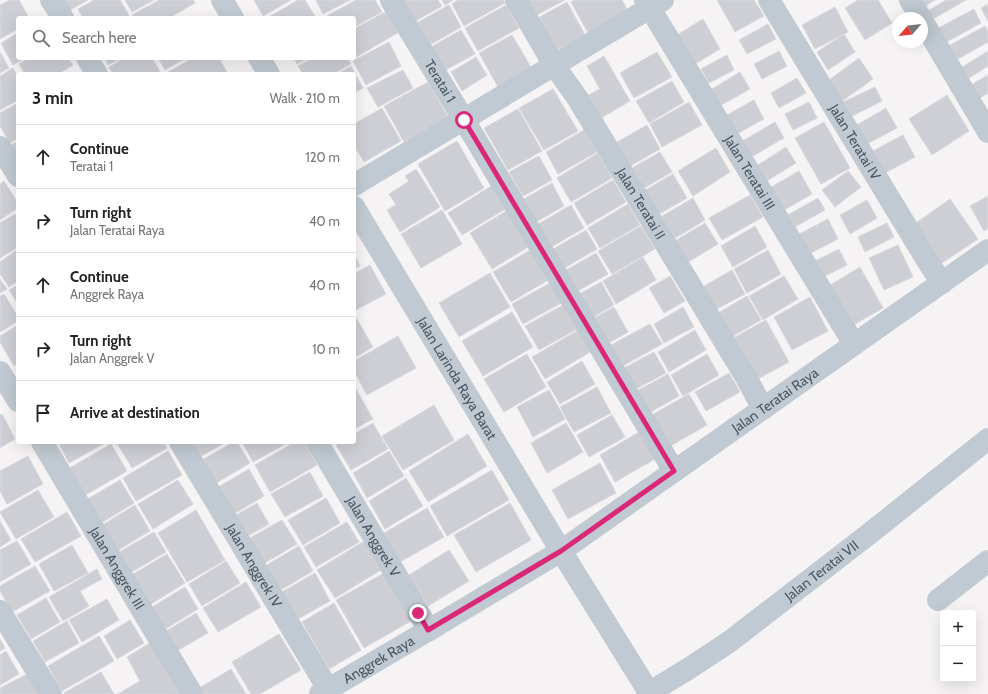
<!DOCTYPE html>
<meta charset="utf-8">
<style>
body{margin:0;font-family:Cabin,sans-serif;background:#f6f6f6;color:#222}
.controls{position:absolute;right:12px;bottom:12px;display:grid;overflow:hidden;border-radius:4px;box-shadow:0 4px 16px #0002}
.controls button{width:36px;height:36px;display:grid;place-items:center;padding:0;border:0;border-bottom:1px solid #e0e0e0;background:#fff;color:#222;font:20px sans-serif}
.compass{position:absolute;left:892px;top:12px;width:36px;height:36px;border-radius:50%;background:#fff;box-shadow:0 4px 16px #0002;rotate:242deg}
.stop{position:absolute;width:12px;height:12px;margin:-9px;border:3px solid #db2777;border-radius:50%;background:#fff}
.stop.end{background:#db2777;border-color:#fff;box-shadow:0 1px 4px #0008}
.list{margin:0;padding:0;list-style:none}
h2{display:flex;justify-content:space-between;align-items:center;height:52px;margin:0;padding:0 16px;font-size:17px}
h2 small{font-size:13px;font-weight:400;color:#767676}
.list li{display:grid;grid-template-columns:26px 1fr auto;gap:12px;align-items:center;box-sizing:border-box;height:64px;padding:0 16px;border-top:1px solid #e0e0e0}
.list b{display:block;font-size:15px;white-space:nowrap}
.list p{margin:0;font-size:13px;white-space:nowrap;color:#767676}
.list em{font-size:13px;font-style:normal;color:#767676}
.icon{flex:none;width:22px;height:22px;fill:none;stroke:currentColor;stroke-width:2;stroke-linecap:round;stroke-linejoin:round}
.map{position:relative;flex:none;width:988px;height:694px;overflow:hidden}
.search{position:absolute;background:#fff;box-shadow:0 4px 16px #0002;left:16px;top:16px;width:340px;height:44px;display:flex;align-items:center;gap:10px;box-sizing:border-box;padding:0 14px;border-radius:4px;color:#767676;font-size:15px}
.panel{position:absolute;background:#fff;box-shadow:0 4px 16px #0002;left:16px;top:72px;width:340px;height:372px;border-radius:4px}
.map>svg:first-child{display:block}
</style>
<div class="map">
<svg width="988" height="694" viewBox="0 0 988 694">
<rect width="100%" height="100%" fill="#f5f3f3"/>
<!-- building -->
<path fill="#cdcfd5" stroke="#d7d9de" d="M10 0H19L29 18H18V29L0 39V5Z
M55 0H88L63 14Z
M94 0H120L129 15 124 18H83L78 9Z
M125 0H154L132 12Z
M159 0H193L195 3 169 18H134L132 15Z
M254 0H291L263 16Z
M298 0H305L316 18H267Z
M316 0H350L323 14Z
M356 0H375L382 12 354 27V18H325V17Z
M399 0H438L442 6 412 23Z
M442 0H453L445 5Z
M458 0H503L505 3 464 26 452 4Z
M523 0H565L533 17Z
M574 0H622L628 11 588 33 571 2Z
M717 0H754L764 16 735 32Z
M858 0H878L892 23 865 40 845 8Z
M913 0H935L920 10Z
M946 0H966L926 23 921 15Z
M567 2 585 35 553 52 536 19Z
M988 4V21L981 8Z
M449 5 461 27 428 46 415 24Z
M506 5 519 28 478 51 465 28Z
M835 7 848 32 815 49 802 25Z
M974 9 981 23 939 46 931 32Z
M387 11 399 32 353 59V58H354V29Z
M703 19 720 49 695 64 677 35Z
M768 24 776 39 747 54 739 40Z
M985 26 988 32V42L951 63 943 49Z
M461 30 475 54 442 72 429 48Z
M18 33V58H25L13 65 1 43Z
M844 34 855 52 828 70 817 52Z
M512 35 532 69 498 87 479 53Z
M389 42 401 66 366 85 353 61Z
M779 51 787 66 762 79 754 64Z
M988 51V66L966 80 959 69Z
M0 52 9 68 0 73Z
M657 52 672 77 634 98 620 73Z
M727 55 734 70 709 83 701 69Z
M604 56 630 101 598 120 585 97 600 89 587 66Z
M476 57 487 75 462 91 451 72Z
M29 58H68L73 65 58 74H25L19 64Z
M104 58H121L108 65Z
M125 58H152L160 71 154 74H113L109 67Z
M158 58H186L165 70Z
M193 58H219L228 74H170L168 72Z
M294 58H308L297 64Z
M313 58H347L351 64 333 74H303L298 66Z
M859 58 873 79 841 102 826 82Z
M351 66 363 88 354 93V74H338Z
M13 68 18 77V100L0 110V76Z
M403 70 413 88 378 107 367 88Z
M740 72 750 89 716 108 707 92Z
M988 75V93L977 100 969 86Z
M797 78 806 93 779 108 771 93Z
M672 81 684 102 649 123 636 101Z
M428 82 448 117 404 142 384 106Z
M875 87 882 101 850 117 843 102Z
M553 89 578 131 544 150 519 108Z
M947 95 969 131 932 155 909 119Z
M754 100 764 119 737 134 727 115Z
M689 102 702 125 662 147 650 124Z
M809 102 817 118 793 130 785 114Z
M18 103V138L10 143 0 126V113Z
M382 108 401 141 364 162 354 145V124Z
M886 108 897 128 867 144 857 125Z
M518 109 542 151 508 170 484 128Z
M775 122 784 138 748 159 739 143Z
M824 122 850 168 821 184 795 138Z
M647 125 660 149 625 169 612 145Z
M584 130 597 152 558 174 546 152Z
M903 135 915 157 883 174 871 152Z
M18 141V157L11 145Z
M457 141 484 188 445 211 418 164Z
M786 147 796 163 765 182 755 167Z
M716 148 730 172 693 196 678 171Z
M660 152 672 172 639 191 627 171Z
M598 153 612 178 571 202 557 178Z
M539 156 552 180 523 196 509 172Z
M416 169 440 207 400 232 387 210 396 205 389 194 409 181 405 176Z
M799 171 812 194 781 212 768 189Z
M848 171 861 187 835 207 822 190Z
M673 174 687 198 654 217 640 193Z
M613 180 626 202 587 225 574 203Z
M4 181 18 203V208L0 220V184Z
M552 183 564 206 534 223 522 200Z
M493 185 507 208 462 235 448 213Z
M750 195 763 217 722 240 709 218Z
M988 196V228L984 231 970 206Z
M693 198 705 220 672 240 659 218Z
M818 198 825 210 793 228 786 216Z
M950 199 978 239 936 267 909 228Z
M867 200 877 218 850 234 840 215Z
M628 204 640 225 600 248 588 228Z
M571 205 584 228 548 249 535 226Z
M442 210 462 244 421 268 401 234Z
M508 210 530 246 492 269 470 233Z
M15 214 18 219V247L0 258V223Z
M828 219 838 239 809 254 799 234Z
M705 223 718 244 685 264 673 242Z
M887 223 894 237 865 252 858 237Z
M641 226 655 249 612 274 598 251Z
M755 226 767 247 733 267 721 246Z
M586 230 597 249 561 270 550 251Z
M898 245 913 277 884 290 869 258Z
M18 249V281L9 287 0 274V262Z
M532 249 550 279 511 302 493 272Z
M839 249 847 265 823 277 815 261Z
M768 250 781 274 747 293 734 269Z
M596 253 608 274 574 293 563 272Z
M354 254 360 266 354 269Z
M643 257 656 280 616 304 603 281Z
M370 265 386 294 354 311V274Z
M860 267 883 308 850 327 827 287Z
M732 270 745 294 713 311 701 288Z
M490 273 510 307 459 337 439 303Z
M670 276 685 301 664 313 649 288Z
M784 276 798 299 763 320 749 296Z
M0 279 7 289 0 293Z
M552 282 563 302 523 324 512 304Z
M601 282 614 305 590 319 576 296Z
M18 285V304L9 290Z
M4 294 18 317V321L0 332V296Z
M747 296 761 320 728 339 715 315Z
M810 297 828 331 792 350 774 317Z
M565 304 579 328 539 350 525 326Z
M614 307 628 332 607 344 593 319Z
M683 307 694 327 664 343 654 324Z
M512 312 533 347 483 376 462 341Z
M354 314 373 347 354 358Z
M766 320 789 362 758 379 735 337Z
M650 324 662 344 621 367 609 346Z
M18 325V363L14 366 0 342V336Z
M580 329 592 351 545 379 532 357Z
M695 330 706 350 669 372 658 352Z
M398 336 416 368 367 395 354 371V361Z
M654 352 666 373 634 390 622 369Z
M527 354 546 387 504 412 484 379Z
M707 354 719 375 683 396 671 375Z
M582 361 595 384 560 404 547 382Z
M729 373 740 392 706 411 695 392Z
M668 374 679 396 647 414 635 392Z
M597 387 611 413 574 432 560 407Z
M356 389 373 419 354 429V390Z
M549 390 565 419 533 437 517 407Z
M689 394 707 425 667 448 650 416Z
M434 405 454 440 403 470 382 436Z
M2 414 15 439 0 448V415Z
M612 415 625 437 589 457 577 435Z
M373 423 388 449 351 470 336 445 341 442H354V434Z
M566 423 583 452 547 473 531 443Z
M639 432 655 459 615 482 600 455Z
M468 434 487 466 428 502 409 471Z
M58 442H107L69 463Z
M119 442H163L167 448 132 468 117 443Z
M189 442H226L198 458Z
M234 442H237L250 463 213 485 200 461Z
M242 442H289L253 462Z
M295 442H304L317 465 270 492 255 465Z
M111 444 127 471 82 497 66 470Z
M168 451 182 475 136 501 123 478Z
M389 451 404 476 367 498 353 473Z
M28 456 43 484 7 504 0 491V471Z
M600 463 616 493 568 519 552 490Z
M249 469 264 496 229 517 213 490Z
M492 470 509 500 447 536 430 506Z
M310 472 323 496 285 517 271 494Z
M406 478 423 506 385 529 369 501Z
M120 480 134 503 98 525 84 501Z
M178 480 193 504 153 529 138 504Z
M38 490 54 517 16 539 0 512Z
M326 498 340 523 303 545 288 520Z
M257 503 269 524 246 537 234 516Z
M510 503 531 540 476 572 454 535Z
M135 505 150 531 115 552 99 527Z
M427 508 444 537 400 562 384 533Z
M196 510 225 560 187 582 158 533Z
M67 512 81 536 35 562 21 539Z
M282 520 297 544 263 564 248 539Z
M0 521 11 540 0 547Z
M347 522 359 542 316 567 304 547Z
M154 532 166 552 128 574 116 554Z
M17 541 31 564 0 582V550Z
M364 541 381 570 335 598 317 570Z
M72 545 88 573 54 591 39 564Z
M299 546 313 571 279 591 265 566Z
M449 550 469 581 428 606 409 575Z
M167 554 185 583 148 606 130 576Z
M226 561 240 583 202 606 189 584Z
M35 566 50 591 12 612 0 591V586Z
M97 569 102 579 80 591 89 606 63 621 49 597Z
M315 573 330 601 296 620 280 593Z
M384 573 411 621 364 648 336 600Z
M246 582 261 607 218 632 203 608Z
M185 587 198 609 162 631 149 609Z
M46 598 60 622 31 639 17 615Z
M107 599 119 620 82 642 69 620Z
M334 603 361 650 329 669 302 622Z
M196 613 208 633 175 652 163 633Z
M130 620 144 643 117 659 104 636Z
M67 621 79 643 45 662 33 641Z
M279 634 301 670 260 694H251L232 662Z
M99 636 114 661 62 691 48 666Z
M0 639 5 648 0 651Z
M150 643 179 694H118L140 681 127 657Z
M6 651 19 674 0 685V655Z
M231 669 246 694H196L194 691Z
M101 672 114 694H65L64 693Z
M29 673 40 694H0V688Z"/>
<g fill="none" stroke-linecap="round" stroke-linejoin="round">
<!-- minor -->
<g stroke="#c1cad2" stroke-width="22">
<path d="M51 0 63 18"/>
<path d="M222 0 233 18"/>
<path id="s1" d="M391 0 464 120 674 471"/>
<path id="s2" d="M516 0 554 65 578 99 747 379 763 409"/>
<path id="s3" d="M645 0 854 344"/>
<path id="s4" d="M769 0 928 262 942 283"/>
<path d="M910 0 921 18"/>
<path d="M922 20 988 132"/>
<path d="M87 58 97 74"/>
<path d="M259 58 269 74"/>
<path d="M0 147 18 176"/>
<path d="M354 185 663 0"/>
<path id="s5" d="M354 207 561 551 650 694"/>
<path d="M0 372 18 401"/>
<path id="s6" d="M42 442 192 694"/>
<path id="s7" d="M180 442 328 689"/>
<path id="s8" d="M317 442 429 630"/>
<path d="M938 600 988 561"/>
<path d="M0 611 51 694"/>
<path id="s9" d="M320 694 429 630 561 551 988 250"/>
<path id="s10" d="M647 694 688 669 729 642 869 534 988 439"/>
</g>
</g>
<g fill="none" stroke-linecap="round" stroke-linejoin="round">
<!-- route -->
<path stroke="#db2777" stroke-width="5" d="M418 613 428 630 561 551 674 471 464 120"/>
</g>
<g text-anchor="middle" stroke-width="4" stroke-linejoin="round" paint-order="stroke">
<!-- street labels -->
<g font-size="14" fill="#4a5661" stroke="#fff">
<text dy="5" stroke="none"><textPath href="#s1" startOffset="95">Teratai 1</textPath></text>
<text dy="5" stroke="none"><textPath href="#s4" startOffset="166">Jalan Teratai IV</textPath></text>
<text dy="5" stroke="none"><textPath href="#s3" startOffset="202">Jalan Teratai III</textPath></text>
<text dy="5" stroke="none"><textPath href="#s2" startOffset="239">Jalan Teratai II</textPath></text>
<text dy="5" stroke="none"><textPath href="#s5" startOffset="200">Jalan Larinda Raya Barat</textPath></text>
<text dy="5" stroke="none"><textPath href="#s9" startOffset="542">Jalan Teratai Raya</textPath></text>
<text dy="5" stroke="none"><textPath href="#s8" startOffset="110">Jalan Anggrek V</textPath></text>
<text dy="5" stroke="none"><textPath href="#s7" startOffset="144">Jalan Anggrek IV</textPath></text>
<text dy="5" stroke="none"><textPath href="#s6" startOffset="147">Jalan Anggrek III</textPath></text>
<text dy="5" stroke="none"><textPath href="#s10" startOffset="214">Jalan Teratai VII</textPath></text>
<text dy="5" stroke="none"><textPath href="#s9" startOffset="68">Anggrek Raya</textPath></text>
</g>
</g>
</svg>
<div class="controls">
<button>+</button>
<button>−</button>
</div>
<svg class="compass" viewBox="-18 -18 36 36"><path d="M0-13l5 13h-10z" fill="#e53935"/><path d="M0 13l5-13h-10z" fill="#767676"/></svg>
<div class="stop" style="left:464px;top:120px"></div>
<div class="stop end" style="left:418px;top:613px"></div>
<div class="search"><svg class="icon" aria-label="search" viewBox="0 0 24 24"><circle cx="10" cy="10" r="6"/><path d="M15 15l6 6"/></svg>Search here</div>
<section class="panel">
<h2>3 min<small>Walk · 210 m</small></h2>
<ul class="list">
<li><svg class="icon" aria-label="ahead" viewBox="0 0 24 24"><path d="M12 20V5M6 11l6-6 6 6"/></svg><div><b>Continue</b><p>Teratai 1</p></div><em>120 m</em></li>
<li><svg class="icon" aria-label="right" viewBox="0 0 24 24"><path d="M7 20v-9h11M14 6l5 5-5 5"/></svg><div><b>Turn right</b><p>Jalan Teratai Raya</p></div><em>40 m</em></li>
<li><svg class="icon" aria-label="ahead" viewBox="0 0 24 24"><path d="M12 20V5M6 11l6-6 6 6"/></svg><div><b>Continue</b><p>Anggrek Raya</p></div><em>40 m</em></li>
<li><svg class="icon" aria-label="right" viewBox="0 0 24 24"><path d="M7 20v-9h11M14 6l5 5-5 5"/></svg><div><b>Turn right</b><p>Jalan Anggrek V</p></div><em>10 m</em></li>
<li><svg class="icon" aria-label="arrive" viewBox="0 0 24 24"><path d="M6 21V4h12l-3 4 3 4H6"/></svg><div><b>Arrive at destination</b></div></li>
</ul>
</section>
</div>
